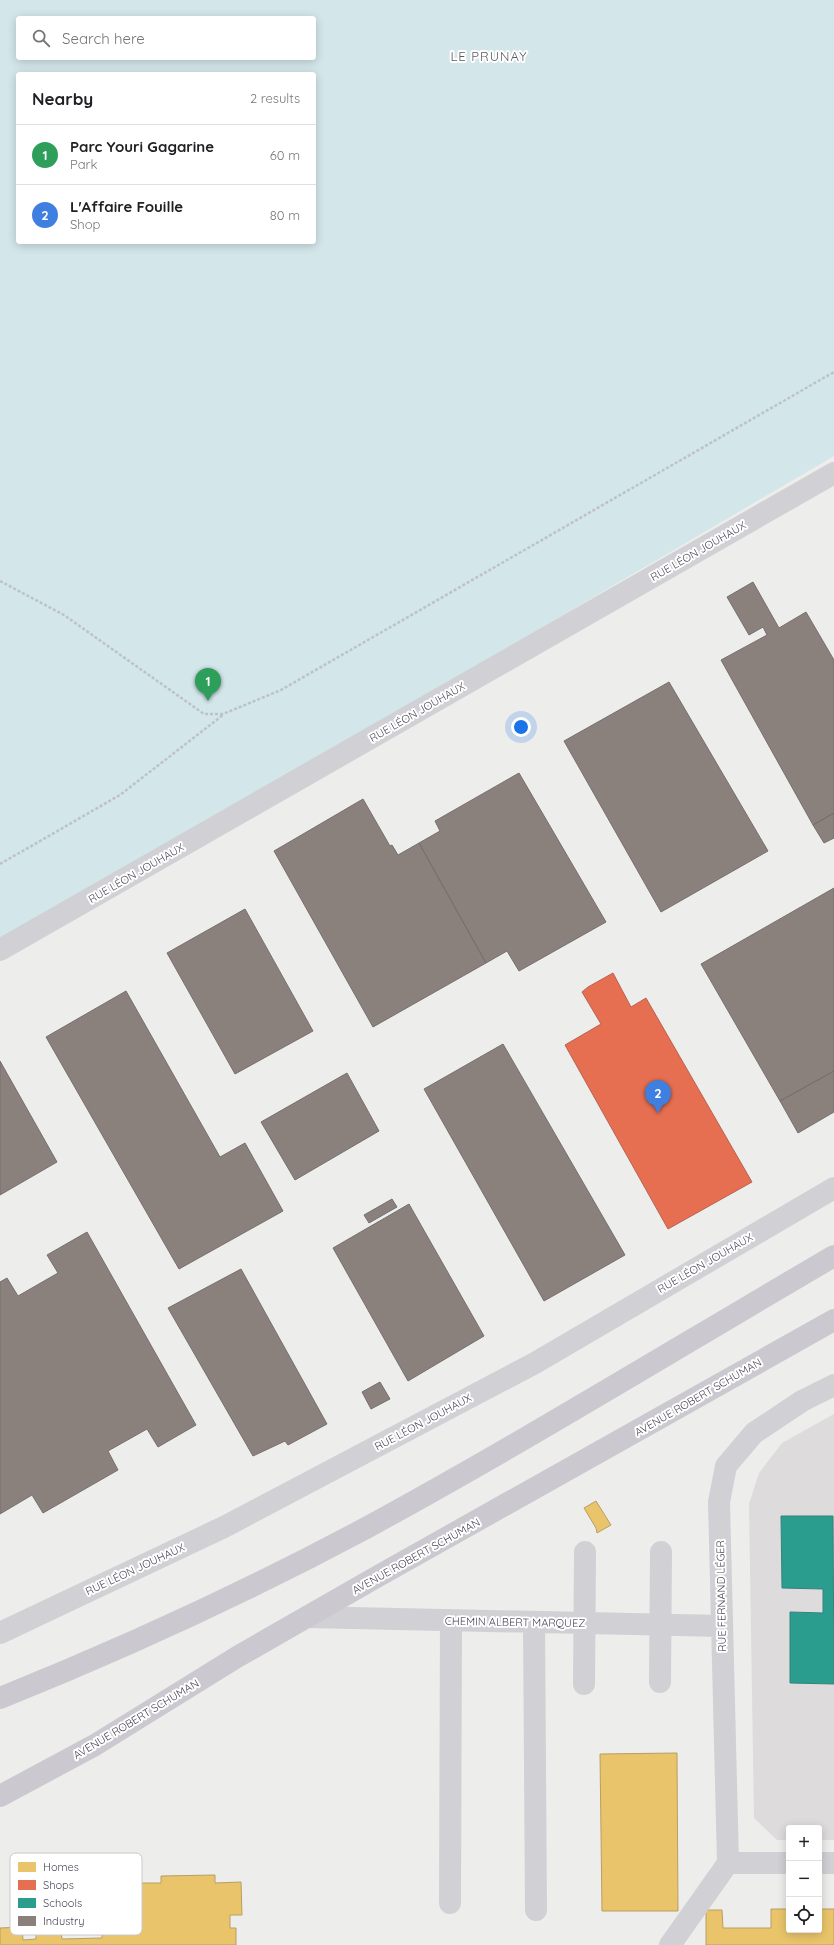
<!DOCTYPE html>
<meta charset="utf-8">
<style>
body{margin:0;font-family:Quicksand,sans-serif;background:#f2f2f2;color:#202124}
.controls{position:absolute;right:12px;bottom:12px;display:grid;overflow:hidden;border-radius:4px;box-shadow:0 2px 10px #0003}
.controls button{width:36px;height:36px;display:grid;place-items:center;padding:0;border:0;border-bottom:1px solid #e0e0e0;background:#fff;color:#202124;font:20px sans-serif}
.you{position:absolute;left:521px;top:727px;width:14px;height:14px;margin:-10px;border:3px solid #fff;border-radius:50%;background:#1a73e8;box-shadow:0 0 0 6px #1a73e833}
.badge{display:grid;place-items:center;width:26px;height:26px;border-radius:50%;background:#111827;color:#fff;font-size:13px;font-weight:700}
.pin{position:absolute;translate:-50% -33px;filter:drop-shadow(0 1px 2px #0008)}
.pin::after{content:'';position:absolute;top:21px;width:14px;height:12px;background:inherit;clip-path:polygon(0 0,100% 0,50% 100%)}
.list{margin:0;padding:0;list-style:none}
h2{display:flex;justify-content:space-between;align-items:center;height:52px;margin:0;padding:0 16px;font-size:17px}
h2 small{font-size:13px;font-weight:400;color:#757577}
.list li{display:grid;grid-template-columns:26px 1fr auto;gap:12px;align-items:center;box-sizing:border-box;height:60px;padding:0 16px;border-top:1px solid #e0e0e0}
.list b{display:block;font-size:15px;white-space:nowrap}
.list p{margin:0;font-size:13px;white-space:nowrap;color:#757577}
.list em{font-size:13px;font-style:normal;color:#757577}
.icon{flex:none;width:22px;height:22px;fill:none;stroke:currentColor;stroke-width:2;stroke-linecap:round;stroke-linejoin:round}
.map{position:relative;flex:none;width:834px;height:1945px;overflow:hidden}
.search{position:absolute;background:#fff;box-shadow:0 2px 10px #0003;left:16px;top:16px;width:300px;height:44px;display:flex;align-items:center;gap:10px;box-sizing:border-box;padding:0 14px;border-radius:4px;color:#757577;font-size:15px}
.panel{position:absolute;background:#fff;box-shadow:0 2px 10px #0003;left:16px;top:72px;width:300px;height:172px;border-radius:4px}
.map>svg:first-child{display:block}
</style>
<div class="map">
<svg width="834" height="1945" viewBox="0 0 834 1945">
<rect width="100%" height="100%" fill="#ededec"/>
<!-- education -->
<path fill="#dddbdb" d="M834 1414V1840H819V1828H789V1840H777L754 1818 749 1504 759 1473 782 1443Z"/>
<!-- green -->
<path fill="#d3e6ea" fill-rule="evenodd" d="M0 0H834V456L0 945ZM18 18H314V58H18ZM18 74H314V242H18Z"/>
<!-- homes -->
<path fill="#e9c46a" stroke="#ba9e64" d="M596 1501 611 1525 597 1533 596 1528 584 1508Z
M677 1753 678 1911H602L600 1754Z
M102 1858H135V1883H161V1876L215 1875V1883L241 1882 242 1915H230V1928H236V1945H0V1928L22 1927 23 1940 36 1939V1932H61L62 1939 102 1938V1926H95V1898H102Z
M771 1909H789V1930H819V1909H834V1945H706V1910H722L723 1928H771Z"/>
<!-- shops -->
<path fill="#e76f51" stroke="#b86353" d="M613 973 631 1007 646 998 752 1182 668 1229 565 1045 601 1024 582 992 588 987Z"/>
<!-- schools -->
<path fill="#2a9d8f" stroke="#34837e" d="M781 1516H833L834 1684 790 1683V1612L823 1613V1589L782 1588Z"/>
<!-- industry -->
<path fill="#8a817c" stroke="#776f71" d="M753 582 779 628 806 612 834 660V813L813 825 721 660 767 635 763 627 749 635 727 597Z
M669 682 768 851 661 912 564 741Z
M519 773 606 922 519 971 507 951 486 963 419 843 440 831 435 821Z
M363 799 390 846 392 845 398 855 419 843 486 963 373 1027 274 851Z
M834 813V838L824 843 813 825Z
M834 888V1071L780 1101 701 964Z
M245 909 313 1031 235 1074 167 953Z
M126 991 220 1157 245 1143 283 1211 179 1269 46 1037Z
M503 1044 625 1255 544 1301 424 1089Z
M0 1061 57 1162 0 1195Z
M834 1071V1112L798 1133 780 1101Z
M347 1073 379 1131 295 1180 261 1122Z
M392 1199 397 1207 369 1223 364 1215Z
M409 1204 484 1336 408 1381 333 1248Z
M87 1232 196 1425 158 1447 147 1429 108 1451 118 1470 43 1513 32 1495 0 1514V1282L7 1278 18 1296 58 1273 47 1255Z
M241 1269 327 1424 288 1445 285 1441 253 1456 168 1308Z
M380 1382 390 1399 371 1409 362 1392Z"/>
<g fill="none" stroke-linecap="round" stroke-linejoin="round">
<!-- path -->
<path stroke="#bdc2c8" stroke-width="2.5" stroke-dasharray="3 2" stroke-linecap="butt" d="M0 581 64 615 204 714H223L281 690 834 372
M0 864 120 795 223 715"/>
<!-- minor -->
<path stroke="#d1d0d4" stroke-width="22" d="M0 950 834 473
M307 1617 722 1626
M534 1622 536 1910
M0 1633 224 1527 535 1363 834 1188
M660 1682 661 1552
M584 1684 585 1552
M728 1863 719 1502 726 1466 754 1433 802 1401 834 1385
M728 1863H789
M819 1863H834
M450 1903 451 1620
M670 1945 728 1863"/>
<!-- major -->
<path stroke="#cbc9cf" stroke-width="22" d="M0 1698C125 1648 248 1591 366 1528 524 1442 678 1347 834 1256
M0 1796 95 1745 237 1657 380 1575 834 1320"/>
</g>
<g text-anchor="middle" stroke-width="4" stroke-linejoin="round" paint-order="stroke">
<!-- street labels -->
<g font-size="11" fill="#4b4657" stroke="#fff">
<text transform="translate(698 551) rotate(-30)" y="4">RUE LÉON JOUHAUX</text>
<text transform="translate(417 712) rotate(-30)" y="4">RUE LÉON JOUHAUX</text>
<text transform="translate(136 873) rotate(-30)" y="4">RUE LÉON JOUHAUX</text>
<text transform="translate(705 1263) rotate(-30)" y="4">RUE LÉON JOUHAUX</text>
<text transform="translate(698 1397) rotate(-30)" y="4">AVENUE ROBERT SCHUMAN</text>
<text transform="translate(423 1422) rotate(-28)" y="4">RUE LÉON JOUHAUX</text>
<text transform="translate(416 1556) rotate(-29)" y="4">AVENUE ROBERT SCHUMAN</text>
<text transform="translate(135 1569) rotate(-25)" y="4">RUE LÉON JOUHAUX</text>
<text transform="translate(721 1596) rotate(-91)" y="4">RUE FERNAND LÉGER</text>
<text transform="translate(515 1622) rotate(1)" y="4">CHEMIN ALBERT MARQUEZ</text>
<text transform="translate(136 1719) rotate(-31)" y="4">AVENUE ROBERT SCHUMAN</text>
</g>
<!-- quarter labels -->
<g font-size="13" letter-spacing="1" fill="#5b5960" stroke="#fff">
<text x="489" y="61">LE PRUNAY</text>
</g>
</g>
<!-- legend -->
<rect x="10" y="1853" width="132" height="82" rx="6" fill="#fff" stroke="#c9c8cd" stroke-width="1"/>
<rect x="18" y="1862" width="18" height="10" fill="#e9c46a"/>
<rect x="18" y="1880" width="18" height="10" fill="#e76f51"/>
<rect x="18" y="1898" width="18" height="10" fill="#2a9d8f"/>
<rect x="18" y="1916" width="18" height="10" fill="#8a817c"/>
<g font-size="11" fill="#4b4657">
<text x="43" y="1871">Homes</text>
<text x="43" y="1889">Shops</text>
<text x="43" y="1907">Schools</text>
<text x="43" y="1925">Industry</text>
</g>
</svg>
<div class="controls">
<button>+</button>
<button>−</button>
<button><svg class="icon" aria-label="locate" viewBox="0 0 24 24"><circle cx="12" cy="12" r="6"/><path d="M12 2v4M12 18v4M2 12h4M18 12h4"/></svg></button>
</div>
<div class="you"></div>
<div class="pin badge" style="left:208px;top:701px;background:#2e9e5b">1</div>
<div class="pin badge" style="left:658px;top:1113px;background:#3f7fe0">2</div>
<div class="search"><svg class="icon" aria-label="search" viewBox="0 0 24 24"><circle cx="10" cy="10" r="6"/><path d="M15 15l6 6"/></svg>Search here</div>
<section class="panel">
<h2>Nearby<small>2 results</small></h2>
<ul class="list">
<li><span class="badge" style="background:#2e9e5b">1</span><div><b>Parc Youri Gagarine</b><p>Park</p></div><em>60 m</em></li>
<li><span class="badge" style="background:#3f7fe0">2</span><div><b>L'Affaire Fouille</b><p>Shop</p></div><em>80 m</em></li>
</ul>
</section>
</div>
